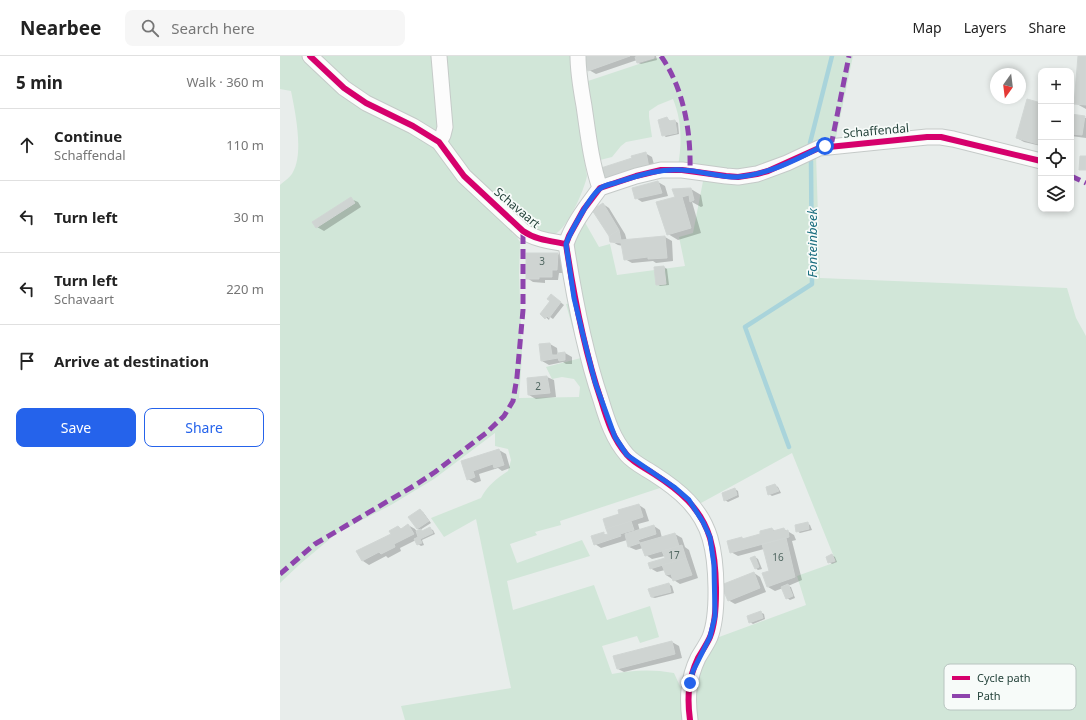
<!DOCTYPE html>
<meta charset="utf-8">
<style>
body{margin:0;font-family:"Noto Sans",sans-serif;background:#f6f6f6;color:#222}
.controls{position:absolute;right:12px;top:12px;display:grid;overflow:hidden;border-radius:8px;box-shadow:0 2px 6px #0003}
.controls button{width:36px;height:36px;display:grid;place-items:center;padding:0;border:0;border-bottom:1px solid #e0e0e0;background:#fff;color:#222;font:20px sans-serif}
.compass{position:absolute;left:710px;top:12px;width:36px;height:36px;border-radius:50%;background:#fff;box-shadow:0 2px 6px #0003;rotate:194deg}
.stop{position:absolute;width:12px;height:12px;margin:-9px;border:3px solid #2563eb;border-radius:50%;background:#fff}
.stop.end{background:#2563eb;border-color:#fff;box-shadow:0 1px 4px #0008}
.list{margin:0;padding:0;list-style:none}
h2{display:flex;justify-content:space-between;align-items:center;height:52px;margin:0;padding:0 16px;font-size:17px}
h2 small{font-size:13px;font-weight:400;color:#767676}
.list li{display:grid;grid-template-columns:26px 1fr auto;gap:12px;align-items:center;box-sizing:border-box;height:72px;padding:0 16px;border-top:1px solid #e0e0e0}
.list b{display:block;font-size:15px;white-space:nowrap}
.list p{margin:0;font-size:13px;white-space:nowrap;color:#767676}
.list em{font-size:13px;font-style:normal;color:#767676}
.actions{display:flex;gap:8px;padding:12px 16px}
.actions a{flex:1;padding:9px 0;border:1px solid #2563eb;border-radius:8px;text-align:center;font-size:14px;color:#2563eb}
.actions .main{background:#2563eb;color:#fff}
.icon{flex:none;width:22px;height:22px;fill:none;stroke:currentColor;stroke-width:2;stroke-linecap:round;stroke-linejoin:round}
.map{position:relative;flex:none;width:806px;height:664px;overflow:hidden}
header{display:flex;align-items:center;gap:24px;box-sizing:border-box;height:56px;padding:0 20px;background:#fff;border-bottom:1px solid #e0e0e0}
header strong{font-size:19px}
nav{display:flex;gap:22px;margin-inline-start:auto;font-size:14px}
.search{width:280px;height:36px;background:#f6f6f6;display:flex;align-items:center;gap:10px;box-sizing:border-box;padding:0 14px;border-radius:8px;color:#767676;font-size:15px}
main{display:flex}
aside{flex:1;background:#fff}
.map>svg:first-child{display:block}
</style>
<header>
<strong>Nearbee</strong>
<div class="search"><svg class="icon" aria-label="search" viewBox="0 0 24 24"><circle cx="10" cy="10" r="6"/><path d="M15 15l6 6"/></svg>Search here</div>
<nav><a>Map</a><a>Layers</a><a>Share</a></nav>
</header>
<main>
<aside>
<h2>5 min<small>Walk · 360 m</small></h2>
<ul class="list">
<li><svg class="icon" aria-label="ahead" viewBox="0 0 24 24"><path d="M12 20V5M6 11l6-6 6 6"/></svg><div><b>Continue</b><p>Schaffendal</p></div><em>110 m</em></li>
<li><svg class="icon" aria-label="left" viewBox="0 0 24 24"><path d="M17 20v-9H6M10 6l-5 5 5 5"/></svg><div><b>Turn left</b></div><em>30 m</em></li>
<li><svg class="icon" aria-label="left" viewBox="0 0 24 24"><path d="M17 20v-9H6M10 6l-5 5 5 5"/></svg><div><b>Turn left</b><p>Schavaart</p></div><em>220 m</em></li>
<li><svg class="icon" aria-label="arrive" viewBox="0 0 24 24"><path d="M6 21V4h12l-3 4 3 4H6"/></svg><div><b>Arrive at destination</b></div></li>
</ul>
<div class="actions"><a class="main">Save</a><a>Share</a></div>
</aside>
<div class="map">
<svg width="806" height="664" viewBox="0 0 806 664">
<rect width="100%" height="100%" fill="#e8edeb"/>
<!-- green -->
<path fill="#d1e6d8" d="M0 0H292L295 46 307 120C305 132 285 180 271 179 257 178 244 167 232 160V177L236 180 240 186 239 218 242 300 239 342 299 341 300 331 294 323 282 321 272 323 266 311 301 302 286 248 298 245 291 189 303 163 319 191 330 188 337 219 405 210 399 181 413 177 424 120 446 124 536 98 540 222 787 232 796 262 806 280V664H414L411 641 431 584 526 549 517 520 556 506 512 397 421 447 397 426 358 403 331 367 320 368 329 387 346 402 386 430 280 465 281 469 255 476 257 479 230 488 237 507 302 484 310 500 227 525 233 554 314 529 327 564 370 550 379 581 360 587 357 580 322 590 332 618C353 614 372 613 394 617L405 641 408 664H125L121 650 231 632 196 463 164 481 151 462 201 442C207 430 217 422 228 415L231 404 228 393 215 390V377L154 423 111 449 57 477 20 508 0 527V129C4 125 11 121 13 116 24 97 15 55 11 35L0 33Z
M383 0H573L555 86 473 115 398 110C402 87 402 65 393 43L378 49 369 55V61L372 81 346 86 341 90 332 101 316 105 305 26Z"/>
<!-- shadow -->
<path fill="#0003" d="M310 0H356L357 1 361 0H376L377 4 361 8 358 7 357 4 316 18 309 14Z
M799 0H806V53L795 47Z
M761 48V90L744 86 737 82Z
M791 59 806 62V82L791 80Z
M387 62 391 66 395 65 398 67 399 78 386 81 383 79Z
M365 97 372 101 376 116 353 103Z
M378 126 385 130 388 140 362 146 356 142Z
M411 133 421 139 423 150 421 151 412 146 421 177 398 184 388 178 397 142Z
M71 143 78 146 81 151 44 175 37 171Z
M323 148 329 152 345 178 347 185 385 181 392 185 393 205 376 207 373 205 352 207 345 203 343 190 338 189 331 185Z
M278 198 284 202V217H279L278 224H265V227L253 226 247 222Z
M384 211 387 213 389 229 380 230 377 228Z
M274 241 284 249 273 263 270 261 269 264 262 258Z
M270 288 277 292 278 300 279 298 285 297 292 301V308H286L283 306 269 309 262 305Z
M267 321 274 324 276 341 256 343 249 339 248 323Z
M219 394 226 398 230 412 222 415 218 412 199 418 201 425 195 427 188 423 182 406Z
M495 429 498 431 501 437 492 440 489 438Z
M455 433 458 435 459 441 448 446 445 444Z
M359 449 365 453 369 465 358 468 360 475 374 470 380 474 382 482 395 478 402 482 405 491 409 494 418 522 400 528 386 519 385 514 377 516 370 512 386 503 385 500 372 503 366 499 363 492 356 494 349 491 347 484 321 492 315 488 323 478 327 479H329L324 463 340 458Z
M140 454 143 456 151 467 140 474 143 476 150 473 153 474 155 478 142 484 144 489 141 490 138 488 136 484 120 492 121 495 108 502 106 500 89 509 83 505 78 495 113 479 118 471 122 473 128 469 135 473 137 476 141 474 137 473Z
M527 467 530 469 532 474 520 477 517 475Z
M492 473 496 475 504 473 514 479 516 484 512 485 522 524 508 530 511 531 515 542 510 544 507 542 503 532 495 535 488 531 490 515 484 493 458 500 451 496 462 482 464 484 482 479Z
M552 499 555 501 557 506 552 508 549 506Z
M475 501 478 503 482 513 478 514 475 512Z
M474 517 480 521 486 536 455 548 448 544Z
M389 528 392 530 394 537 375 542 371 541Z
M480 556 484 558 485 563 473 568 470 566Z
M392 586 399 590 402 602 344 616 338 613Z"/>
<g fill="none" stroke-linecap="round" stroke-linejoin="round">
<!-- stream -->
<path stroke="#a9d4db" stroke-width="4.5" d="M530 87 552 0
M509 391 465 271 532 228 531 105"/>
</g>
<!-- building -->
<path fill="#cfd4d2" stroke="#d1d6d4" d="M307 0H350L308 15 303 1Z
M358 0H374V2L357 7 355 1Z
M798 0H806V49L794 48Z
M747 43 761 47V89L736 82Z
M791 58 805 60 802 79 791 78Z
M387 61 389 65 395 64 397 77 382 80 378 64Z
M366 96 369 112 325 125 321 112 352 102 351 100Z
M800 100H806V114H799Z
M378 125 382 137 355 143 352 132Z
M411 132 414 144 410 146 409 139 402 141 411 172 387 179 376 146 395 141 392 133Z
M71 141 75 147 36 172 32 166Z
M323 147 339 174 329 180 312 154Z
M339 174 341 184 385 180 387 202 368 203V201L344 204 341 187 330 186 329 180Z
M246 197H278L277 214H272V221H259V223H246Z
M384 210 386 228 376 229 374 211Z
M271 238 281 246 269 262 267 260 265 263 260 258 270 245 267 243Z
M270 287 272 299H277L278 297 285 296V304L279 305 278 302 261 305 259 288Z
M267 320 270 337 248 339 247 322Z
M219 393 224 409 214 412 213 408 193 415 195 421 187 424 181 405Z
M495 428 499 435 488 439 486 431Z
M455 432 457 439 444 445 442 437Z
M359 448 363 461 326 473 323 463 339 458 338 454Z
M140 453 149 465 137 473 128 461Z
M351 465 354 474 340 478 341 480 314 489 311 480 324 476V479L328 478 326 473Z
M528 466 529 473 516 476 515 469Z
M128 468 134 478 114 488 115 491 101 498 99 496 82 505 76 495 111 478 109 475 118 470 121 473Z
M374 469 376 478 358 484 360 487 348 491 345 478Z
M150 471 153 477 140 483 142 487 137 489 134 483 138 481 136 475 141 473 142 475Z
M492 472 493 475 504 472 505 475 508 474 509 481 450 497 447 485 462 481V483L480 478V475Z
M395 477 399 490 365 500 360 487Z
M506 482 515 521 487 531 482 517 489 515 482 488Z
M402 489 406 502 370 513 368 507 385 502 382 495Z
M552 498 555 505 548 507 546 501Z
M475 500 479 511 475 513 470 502Z
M406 502 412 519 393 525 391 518 386 519 382 509Z
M474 516 480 532 448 545 441 529Z
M389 527 391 536 371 541 368 533Z
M508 528 513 540 506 543 501 531Z
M481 555 483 562 469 567 467 560Z
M392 585 395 598 337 613 333 600Z"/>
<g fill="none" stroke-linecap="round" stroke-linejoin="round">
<defs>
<path id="minor" d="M30 0 64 32 86 47 133 70 159 86 184 120 243 175C256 184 271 185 286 188
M298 0C298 17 301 33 304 50 308 77 311 106 320 132
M159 86 163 79 165 71 159 0
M320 132C307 150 293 167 286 188 294 241 304 294 321 344 327 364 333 383 347 399 354 407 365 412 374 418 399 434 421 452 430 482 437 506 439 558 430 581 427 588 422 595 418 602 408 623 407 642 410 664
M320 132 356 120 381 114H402L446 120 458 121 477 118 507 107 539 92 647 81H661L673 83 761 105"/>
</defs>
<!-- minor casing -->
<use href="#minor" stroke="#c5cac8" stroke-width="17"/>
<!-- minor -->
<use href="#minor" stroke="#fcfcfc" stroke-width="15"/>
<!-- quiet -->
<path stroke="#8e44ad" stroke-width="5" stroke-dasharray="10 5" stroke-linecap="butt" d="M381 0C404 33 411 76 410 115
M551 90 569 0
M791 120 806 127
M0 518 35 488 137 428 155 416 206 377 224 360 233 345 237 321 243 254V175"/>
<defs>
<path id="cycleway" d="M30 0 64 32 86 47 133 70 159 86 184 120 243 175C256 184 271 185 286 188
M410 664C407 642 408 623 418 602 422 595 427 588 430 581 439 558 437 506 430 482 421 452 399 434 374 418 365 412 354 407 347 399 333 383 327 364 321 344 304 294 294 241 286 188L289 180 304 153 320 132 356 120 381 114H402L446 120 458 121 477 118 488 115 539 92 647 81H661L761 105"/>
</defs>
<!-- cycleway casing -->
<use href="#cycleway" stroke="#f7fbf9" stroke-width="8"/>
<!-- cycleway -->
<use href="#cycleway" stroke="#d6006c" stroke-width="6"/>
</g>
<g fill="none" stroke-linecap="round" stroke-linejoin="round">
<!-- route -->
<path stroke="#2563eb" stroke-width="5" d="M410 627 413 615 430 581 435 560 434 509 430 481 423 466 409 444 394 431 347 399 335 381 315 326 303 279 294 242 286 188C290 177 311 138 321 132 325 129 331 128 335 127 357 120 379 112 403 114 421 115 439 121 457 121 486 119 514 105 539 92L545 90"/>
</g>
<g text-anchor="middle" stroke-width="3.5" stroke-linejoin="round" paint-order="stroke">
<!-- number labels -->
<g font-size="10" fill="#506761">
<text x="262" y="209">3</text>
<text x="258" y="334">2</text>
<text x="394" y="503">17</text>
<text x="498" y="505">16</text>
</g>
<!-- street labels -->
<g font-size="12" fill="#24423a" stroke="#f7fbf9">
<text transform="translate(596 75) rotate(-5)" y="4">Schaffendal</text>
<text transform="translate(237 152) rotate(40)" y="4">Schavaart</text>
</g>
<!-- water labels -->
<g font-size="13" font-style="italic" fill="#1c6f80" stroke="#f7fbf9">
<text transform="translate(532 187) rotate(-90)" y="5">Fonteinbeek</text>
</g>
</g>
<!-- legend -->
<rect x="664" y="608" width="132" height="46" rx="6" fill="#f7fbf9" stroke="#b8c4c0" stroke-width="1"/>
<rect x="672" y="620" width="18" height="4" fill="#d6006c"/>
<rect x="672" y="638" width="18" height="4" fill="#8e44ad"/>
<g font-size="11" fill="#24423a">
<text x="697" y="626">Cycle path</text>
<text x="697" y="644">Path</text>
</g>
</svg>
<div class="controls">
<button>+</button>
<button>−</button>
<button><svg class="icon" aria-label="locate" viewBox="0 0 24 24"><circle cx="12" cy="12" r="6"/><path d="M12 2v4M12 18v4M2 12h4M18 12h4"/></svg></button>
<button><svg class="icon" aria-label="layers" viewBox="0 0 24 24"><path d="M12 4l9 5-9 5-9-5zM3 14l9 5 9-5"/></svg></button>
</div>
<svg class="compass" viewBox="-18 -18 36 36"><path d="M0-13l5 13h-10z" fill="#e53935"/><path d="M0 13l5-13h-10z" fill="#767676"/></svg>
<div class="stop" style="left:545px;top:90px"></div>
<div class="stop end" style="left:410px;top:627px"></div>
</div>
</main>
